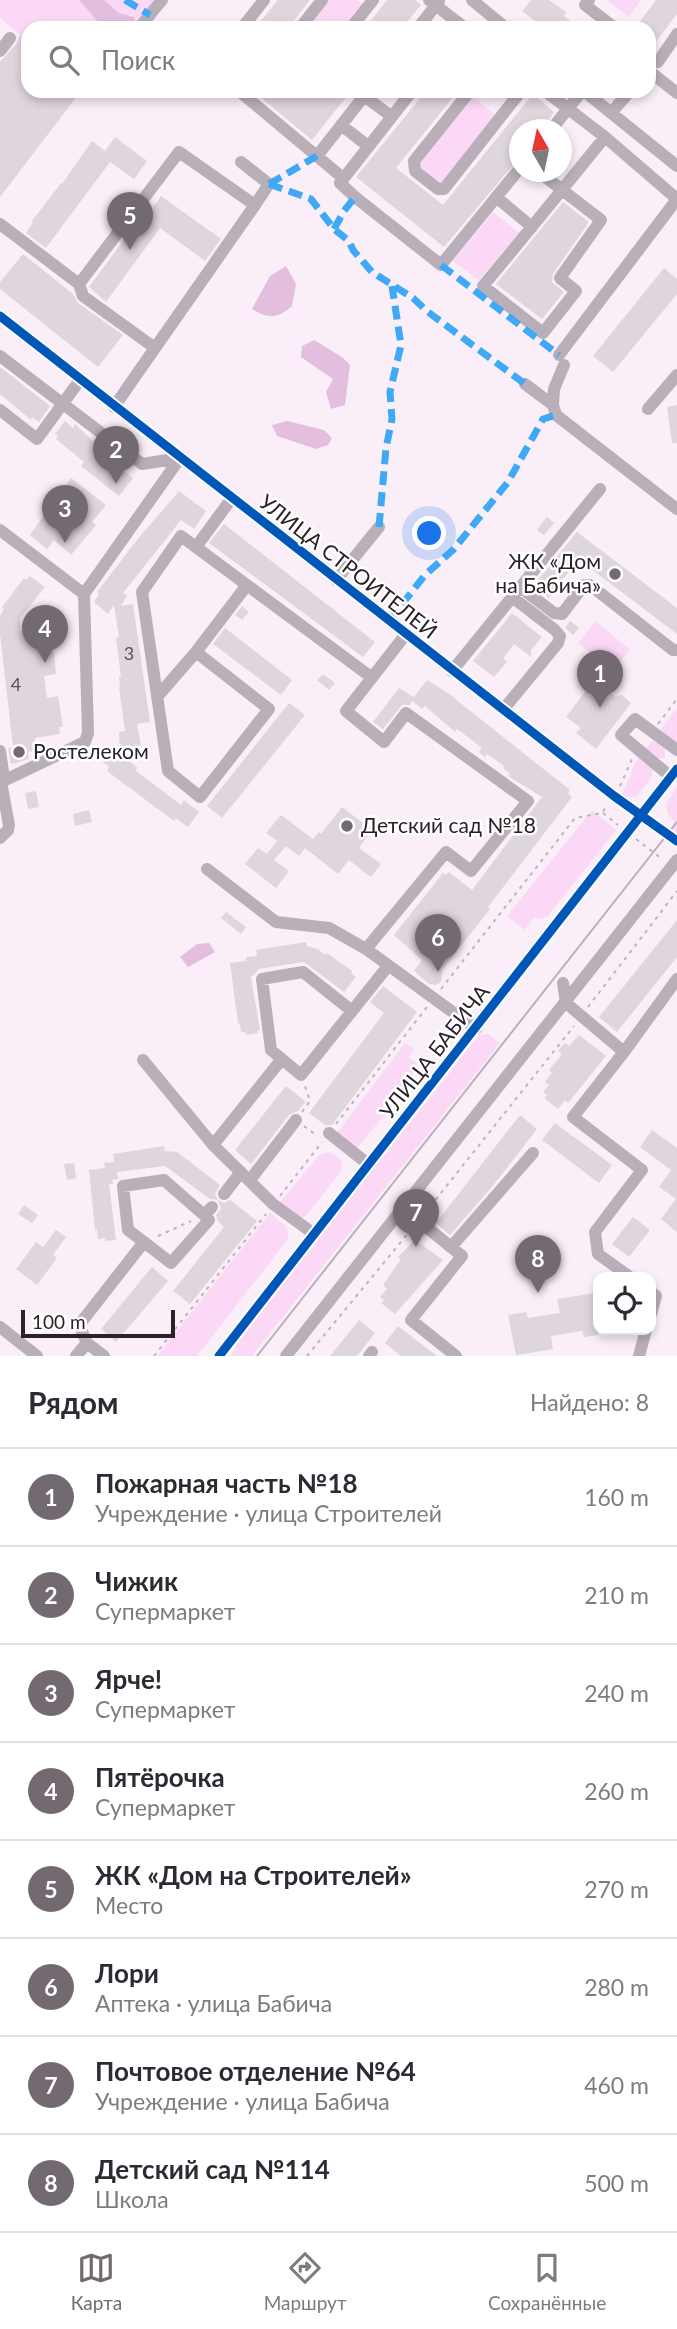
<!DOCTYPE html>
<html lang="ru">
<meta charset="utf-8">
<style>
body{margin:0;font-family:Lato,sans-serif;background:#f7f7f7;color:#2b2b33}
.controls{position:absolute;right:21px;bottom:21px;display:grid;overflow:hidden;border-radius:14px;box-shadow:0 4px 10px #0003}
.controls button{width:63px;height:63px;display:grid;place-items:center;padding:0;border:0;border-bottom:2px solid #e1e1e2;background:#fff;color:#2b2b33;font:35px sans-serif}
.compass{position:absolute;left:509px;top:119px;width:63px;height:63px;border-radius:50%;background:#fff;box-shadow:0 4px 10px #0003;rotate:351deg}
.scale{position:absolute;left:21px;bottom:18px;width:154px;box-sizing:border-box;padding-left:7px;border:4px solid #2a2129;border-top:0;font-size:19px;line-height:24px;white-space:nowrap;color:#2a2129;-webkit-text-stroke:5px #fff;paint-order:stroke}
.you{position:absolute;left:430px;top:534px;width:24px;height:24px;margin:-18px;border:5px solid #fff;border-radius:50%;background:#1a73e8;box-shadow:0 0 0 10px #1a73e833}
.badge{display:grid;place-items:center;width:46px;height:46px;border-radius:50%;background:#736971;color:#fff;font-size:23px;font-weight:700}
.pin{position:absolute;translate:-50% -58px;filter:drop-shadow(0 2px 4px #0008)}
.pin::after{content:'';position:absolute;top:37px;width:24px;height:21px;background:inherit;clip-path:polygon(0 0,100% 0,50% 100%)}
.list{margin:0;padding:0;list-style:none}
h2{display:flex;justify-content:space-between;align-items:center;height:91px;margin:0;padding:0 28px;font-size:30px}
h2 small{font-size:23px;font-weight:400;color:#7c7c81}
.list li{display:grid;grid-template-columns:46px 1fr auto;gap:21px;align-items:center;box-sizing:border-box;height:98px;padding:0 28px;border-top:2px solid #e1e1e2}
.list b{display:block;font-size:26px;white-space:nowrap}
.list p{margin:0;font-size:23px;white-space:nowrap;color:#7c7c81}
.list em{font-size:23px;font-style:normal;color:#7c7c81}
.icon{flex:none;width:38px;height:38px;fill:none;stroke:currentColor;stroke-width:2;stroke-linecap:round;stroke-linejoin:round}
.map{position:relative;flex:none;width:677px;height:1356px;overflow:hidden}
.search{position:absolute;background:#fff;box-shadow:0 4px 10px #0003;left:21px;right:21px;top:21px;height:77px;display:flex;align-items:center;gap:18px;box-sizing:border-box;padding:0 24px;border-radius:21px;color:#7c7c81;font-size:26px}
.sheet{height:875px;background:#fff}
nav{display:flex;justify-content:space-around;align-items:center;box-sizing:border-box;height:98px;border-top:2px solid #e1e1e2;background:#fff;font-size:19px;color:#7c7c81}
nav a{display:grid;justify-items:center;gap:4px}
nav .on{color:#736971}
.map>svg:first-child{display:block}
</style>
<div class="map">
<svg width="677" height="1356" viewBox="0 0 677 1356">
<rect width="100%" height="100%" fill="#faeff8"/>
<!-- green -->
<path fill="#fbd9f6" d="M0 0H158L134 28H28V41L0 18Z
M328 0H357L364 6 346 28H306Z
M609 0H641L629 17 608 2Z
M472 95 496 116 441 184 418 165Z
M493 212 519 233 479 280 453 261Z
M595 621 630 649 613 671 578 643Z
M677 708V741L674 742 660 730Z
M654 739 665 748V758H656L645 749Z
M639 755 653 769 651 778 637 796 624 798 621 796Z
M677 787V835L670 829 675 821 668 815 666 804Z
M592 810 616 830 548 916 539 919 535 917 524 930 507 916Z
M488 1034 500 1043 252 1356H231L239 1339 479 1035Z
M405 1043 414 1048 409 1058 417 1063 406 1090 355 1150 336 1134Z
M328 1152 334 1154 341 1161 342 1170 306 1216 301 1218 278 1205 319 1155Z
M270 1213 286 1226 289 1236 286 1242 197 1356H157Z"/>
<!-- forest -->
<path fill="#e3bedf" d="M79 0H104L119 13 134 17 136 28 102 26Z
M286 266 296 284 292 306C277 319 269 319 252 309L270 276Z
M314 340 342 357 350 365 345 405 331 409 326 392 333 379 301 357 302 346Z
M287 421 324 430 332 438 328 445 316 449 277 436 272 425Z
M209 943 215 952 188 967 180 957 197 944Z"/>
<!-- building -->
<path fill="#dfd5dd" d="M278 0H310L288 28H255Z
M387 0H415L421 5 402 28H365Z
M531 0H549L566 12 564 16 579 28H544L522 11Z
M656 0H677V14L655 43 649 38V28H635Z
M20 35 28 41V91H81L0 197V62L17 43Z
M253 91H301L309 97 314 91H351L312 140Z
M426 91H458L396 168 443 205 533 94 554 112 542 130H520V157L444 247 356 177Z
M115 137 147 161 134 179 110 162 46 248 26 233 33 222 32 221 61 183 62 184 92 141 105 151Z
M161 196 221 239 205 261 160 228 106 302 89 287 143 214 146 217Z
M563 202 589 222 553 274 552 282 564 292 542 319 496 284Z
M23 254 73 294 78 303 123 335 98 367 0 289V282Z
M664 268 677 279V294L613 372 593 356Z
M0 367 50 406 39 422 32 417 31 420 0 394Z
M677 405V443H672L667 407Z
M65 421 73 428 75 424 99 447 101 444 115 454 113 457 116 459 114 463 133 478 119 496 81 466 84 462 56 439 58 436 55 434Z
M71 478 106 505 92 522 96 525 71 555 54 540 47 549 30 535Z
M179 491 206 511 194 529 181 520 123 593 127 596 121 606 133 604 150 722 137 724 141 746 120 749 119 732 125 731 119 687H120L119 677H121L116 638 119 637 114 605 108 614 94 602 99 594 97 592 137 540Z
M547 517 554 523 544 535 537 530Z
M224 524 375 642 363 657 209 543Z
M577 532 677 608V634L578 559 549 598 533 586Z
M30 576 45 587 20 618V631L39 629 42 654 54 652 56 674 44 676 47 698 58 696 63 727H59L60 734 35 738 34 751 28 752 29 759 11 764 8 748 13 747 0 634V616L4 609 2 607 24 578 26 580Z
M242 606 249 612 242 620 235 615Z
M512 613 542 637 531 650V657L514 644 503 658 507 662 494 677 473 661Z
M570 621 579 628 573 635 565 628Z
M225 628 292 680 281 695 213 644Z
M323 674 335 683 329 690 317 680Z
M427 680 449 694 570 790 568 793 572 797 488 907 490 909 442 970 441 982 436 985 429 984 414 971 422 960 394 935 443 873 446 875 449 872 472 890 542 797 508 776 510 774 503 768 504 766 487 754 485 757 479 752 482 748 457 729 455 732 425 706 422 709 412 701 410 705H402L383 729 373 722 399 688 414 697Z
M591 684 599 691 602 687 615 697 622 695 631 703 596 749 576 733 581 728 566 717Z
M289 703 305 715 222 818 207 806Z
M111 748 121 754V750L132 759 130 761 137 768 136 771 181 805 184 800 199 812 188 827 176 818 174 821 107 771 109 767 103 762 109 756 107 754Z
M36 791 39 807 28 809 25 793Z
M342 807 372 830 359 848 381 864 371 877 349 860 338 874 305 848 299 856 286 846 274 860 289 871 276 888 245 864 258 848 267 854 277 841 266 833 281 815 313 839 319 832 321 834Z
M89 810 92 822 75 826 73 814Z
M226 912 246 927 241 934 221 918Z
M677 920V957L617 1032 599 1017Z
M306 942 307 946 318 949 325 955 327 953 352 971 351 973 356 977 344 992 304 962 258 969V971L251 977 260 1030 257 1031 258 1033 246 1035 245 1032H241L240 1024 238 1023 230 963 246 961V957L257 956 256 950Z
M383 986 417 1012 332 1125H325L309 1113 384 1013 370 1002Z
M579 1035 606 1056 568 1103 565 1100 558 1109 544 1098 547 1095 543 1092 549 1085 545 1082 552 1073 549 1070 562 1054 558 1051 565 1043 569 1046Z
M286 1086 306 1102 298 1111 289 1115 251 1164 235 1150Z
M520 1115 537 1129 492 1187 450 1235 436 1223Z
M555 1123 612 1165 599 1183 542 1140Z
M652 1130 677 1148V1232L661 1219 676 1199 659 1187 671 1170 640 1147Z
M164 1146 165 1151 177 1152 220 1185 215 1194 218 1200 224 1203 230 1200 257 1221 190 1304 173 1291 224 1227 218 1221 216 1215 221 1209 218 1200 210 1199 165 1166 117 1172 118 1179 112 1180 113 1184H109L116 1240 105 1241V1238L98 1239 97 1229 95 1230 89 1170 105 1168 104 1163 114 1162 113 1154Z
M74 1163 76 1178 67 1180 64 1164Z
M24 1205 38 1215 32 1223 18 1214Z
M633 1217 650 1230 629 1257 612 1244Z
M56 1230 66 1237 53 1255 57 1258 37 1285 16 1269 36 1242 43 1247Z
M415 1240 443 1260 395 1314 381 1303 384 1300 380 1297 387 1289 383 1285 401 1259 398 1257Z
M152 1267 168 1281 116 1342 101 1329Z
M595 1293 598 1313V1335L584 1337 582 1331 551 1336 553 1349 516 1355 508 1315 526 1312 528 1318 560 1313 557 1299Z
M359 1320 375 1333 357 1356H330Z
M398 1326 437 1356H401L385 1343Z"/>
<g fill="none" stroke-linecap="round" stroke-linejoin="round">
<!-- path -->
<path stroke="#bcb4bb" stroke-width="2" stroke-dasharray="3.5 5" stroke-linecap="butt" d="M658 724 677 699
M620 786 632 759
M603 813 618 825
M636 839 662 859
M441 989 575 818 602 813 607 805
M588 1007 677 891
M302 1112 310 1101 305 1086
M336 1124 427 1007
M304 1126 316 1135
M280 1196 322 1142
M425 1213 574 1026
M158 1236 191 1221
M154 1356 266 1214
M307 1356 410 1231"/>
<!-- minor -->
<path stroke="#b9afb8" stroke-width="12" d="M429 0 465 28
M472 0 506 28
M589 0 585 5 615 28
M139 28 162 0
M242 28 264 0
M300 28 322 0
M351 28 373 0
M418 28 439 1
M0 51 10 38
M658 62 677 34
M649 71 677 93
M239 91 343 178
M412 91 340 183 355 197 441 265 520 168
M470 91 414 161 415 171 438 189H444L521 91
M545 91 605 137 677 199
M584 91 677 166
M364 96 391 116
M611 113 630 91
M341 125 368 146
M551 130 582 91
M317 156 368 91
M241 162 269 184 255 205 155 348 83 296 79 284 179 152 255 205
M539 172 601 220 560 278 576 291 543 333 483 286C524 237 564 187 605 137
M496 197 532 227
M0 224 79 284
M0 316 614 796 677 841
M559 355 677 199
M0 356 142 464 180 458
M525 384 553 405 556 415 677 509
M553 405 554 389 564 365
M114 407 155 348
M648 409 677 375
M0 410 37 439 80 380
M0 530 84 594
M196 547 232 498
M336 580 379 527
M520 587 554 613 562 614 584 585H590L673 650H677
M406 634 346 711 384 742 406 713 528 801 471 871 446 852 366 949 476 1029
M196 652 269 709 200 797 168 771 142 592 181 536 371 677
M452 671 600 489
M157 697 196 652 247 585
M503 710 558 643 560 636 555 630 512 597
M0 751 3 772 0 783
M671 777 621 735 635 719 677 750
M0 838 8 830 9 825 1 782 85 742 88 733 84 594 180 458
M207 869 276 922 329 928 366 949
M563 983 566 1003 624 1052 677 979
M352 1011 303 972 262 979 271 1050 301 1075 388 966
M624 1052 573 1117 642 1170 595 1232 598 1254 630 1277
M143 1060 213 1145
M281 1060 213 1145 273 1204 314 1234
M329 1133 368 1164
M250 1180 296 1120
M224 1194 241 1172
M403 1208 462 1256 411 1320 456 1356
M144 1242 128 1230 123 1186 164 1180 204 1215
M451 1247 533 1153
M651 1292 656 1296 651 1314
M0 1327 37 1356
M76 1356 87 1343
M104 1356 87 1343 79 1325 144 1242 171 1263 209 1220 204 1215 212 1207
M219 1356 677 769
M286 1356 677 860
M369 1356 372 1352
M639 1356 646 1330"/>
<!-- tram -->
<path stroke="#b9b1b8" stroke-width="2" d="M257 1356 677 822"/>
<!-- quiet -->
<path stroke="#3fa9f5" stroke-width="7" stroke-dasharray="14 7" stroke-linecap="butt" d="M125 0 150 15
M269 184 311 199 334 229 349 241 353 250 372 272 413 298 428 312 525 384
M269 184 317 156
M334 229 344 211 355 197
M441 265 559 355
M379 527 386 448 392 419 390 392 401 345 392 286
M389 621 425 575 453 550 508 482 543 419 556 415"/>
<defs>
<path id="cycleway" d="M0 316 614 796 677 841
M219 1356 677 769"/>
</defs>
<!-- cycleway casing -->
<use href="#cycleway" stroke="#fff" stroke-width="13"/>
<!-- cycleway -->
<use href="#cycleway" stroke="#0057b8" stroke-width="9"/>
</g>
<!-- markers -->
<g fill="#736971" stroke="#fff" stroke-width="2.5">
<circle cx="615" cy="574" r="7"/>
<circle cx="19" cy="752" r="7"/>
<circle cx="347" cy="826" r="7"/>
</g>
<g text-anchor="middle" stroke-width="5" stroke-linejoin="round" paint-order="stroke">
<!-- number labels -->
<g font-size="18" fill="#584f57">
<text x="129" y="660">3</text>
<text x="16" y="691">4</text>
</g>
<!-- poi labels -->
<g font-size="21" fill="#2a2129" stroke="#fff" text-anchor="start">
<text x="601" y="569" text-anchor="end">ЖК «Дом<tspan x="601" dy="24">на Бабича»</tspan></text>
<text x="33" y="759">Ростелеком</text>
<text x="361" y="833">Детский сад №18</text>
</g>
<!-- street labels -->
<g font-size="21" fill="#2a2129" stroke="#fff">
<text transform="translate(348 567) rotate(38)" y="7">УЛИЦА СТРОИТЕЛЕЙ</text>
<text transform="translate(435 1052) rotate(-52)" y="7">УЛИЦА БАБИЧА</text>
</g>
</g>
</svg>
<div class="controls">
<button><svg class="icon" aria-label="locate" viewBox="0 0 24 24"><circle cx="12" cy="12" r="6"/><path d="M12 2v4M12 18v4M2 12h4M18 12h4"/></svg></button>
</div>
<svg class="compass" viewBox="-18 -18 36 36"><path d="M0-13l5 13h-10z" fill="#e53935"/><path d="M0 13l5-13h-10z" fill="#7c7c81"/></svg>
<div class="scale">100 m</div>
<div class="you"></div>
<div class="pin badge" style="left:600px;top:708px">1</div>
<div class="pin badge" style="left:116px;top:484px">2</div>
<div class="pin badge" style="left:65px;top:543px">3</div>
<div class="pin badge" style="left:45px;top:663px">4</div>
<div class="pin badge" style="left:130px;top:250px">5</div>
<div class="pin badge" style="left:438px;top:972px">6</div>
<div class="pin badge" style="left:416px;top:1247px">7</div>
<div class="pin badge" style="left:538px;top:1293px">8</div>
<div class="search"><svg class="icon" aria-label="search" viewBox="0 0 24 24"><circle cx="10" cy="10" r="6"/><path d="M15 15l6 6"/></svg>Поиск</div>
</div>
<section class="sheet">
<h2>Рядом<small>Найдено: 8</small></h2>
<ul class="list">
<li><span class="badge">1</span><div><b>Пожарная часть №18</b><p>Учреждение · улица Строителей</p></div><em>160 m</em></li>
<li><span class="badge">2</span><div><b>Чижик</b><p>Супермаркет</p></div><em>210 m</em></li>
<li><span class="badge">3</span><div><b>Ярче!</b><p>Супермаркет</p></div><em>240 m</em></li>
<li><span class="badge">4</span><div><b>Пятёрочка</b><p>Супермаркет</p></div><em>260 m</em></li>
<li><span class="badge">5</span><div><b>ЖК «Дом на Строителей»</b><p>Место</p></div><em>270 m</em></li>
<li><span class="badge">6</span><div><b>Лори</b><p>Аптека · улица Бабича</p></div><em>280 m</em></li>
<li><span class="badge">7</span><div><b>Почтовое отделение №64</b><p>Учреждение · улица Бабича</p></div><em>460 m</em></li>
<li><span class="badge">8</span><div><b>Детский сад №114</b><p>Школа</p></div><em>500 m</em></li>
</ul>
</section>
<nav>
<a class="on"><svg class="icon" aria-label="map" viewBox="0 0 24 24"><path d="M3 6l6-2 6 2 6-2v14l-6 2-6-2-6 2zM9 4v14M15 6v14"/></svg>Карта</a>
<a><svg class="icon" aria-label="directions" viewBox="0 0 24 24"><path d="M12 3l9 9-9 9-9-9zM9 14v-3h6M13 9l2 2-2 2"/></svg>Маршрут</a>
<a><svg class="icon" aria-label="saved" viewBox="0 0 24 24"><path d="M7 4h10v16l-5-4-5 4z"/></svg>Сохранённые</a>
</nav>
